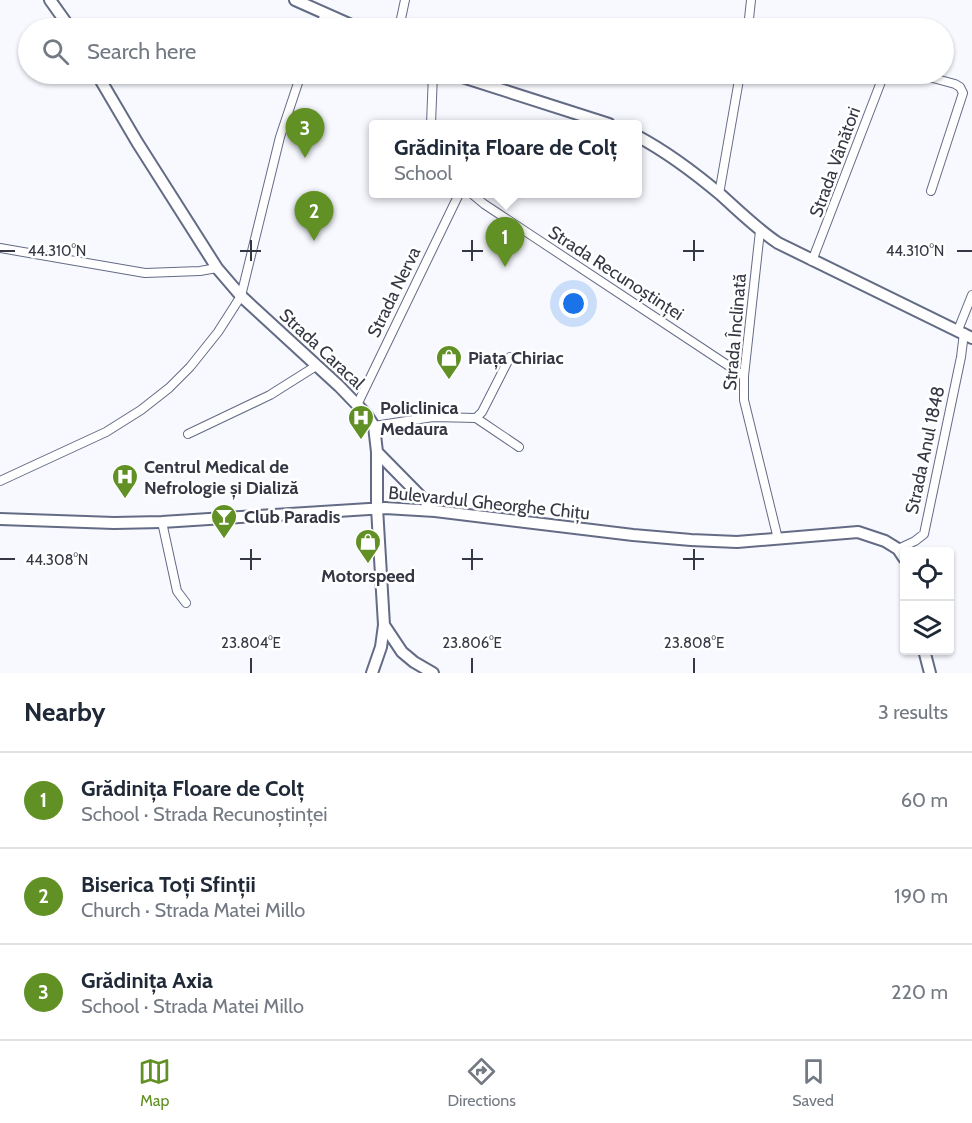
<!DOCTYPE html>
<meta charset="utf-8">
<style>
body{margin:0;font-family:Cabin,sans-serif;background:#f2f2f3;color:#1f2937}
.controls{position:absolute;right:18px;bottom:18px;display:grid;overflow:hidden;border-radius:6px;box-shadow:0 2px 4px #0004}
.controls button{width:54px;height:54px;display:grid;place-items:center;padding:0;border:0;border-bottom:2px solid #e0e1e3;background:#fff;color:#1f2937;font:30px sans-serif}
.you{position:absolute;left:574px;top:304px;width:21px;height:21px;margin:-15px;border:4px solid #fff;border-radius:50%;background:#1a73e8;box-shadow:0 0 0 9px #1a73e833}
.badge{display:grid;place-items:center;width:39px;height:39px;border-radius:50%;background:#619024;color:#fff;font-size:20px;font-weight:700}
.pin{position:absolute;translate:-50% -50px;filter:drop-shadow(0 2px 3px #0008)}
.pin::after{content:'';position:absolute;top:32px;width:21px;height:18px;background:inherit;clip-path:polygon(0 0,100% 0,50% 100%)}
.popup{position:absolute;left:369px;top:120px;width:273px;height:78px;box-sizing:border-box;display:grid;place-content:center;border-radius:6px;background:#fff;filter:drop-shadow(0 2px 4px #0005);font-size:20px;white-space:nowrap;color:#747a83}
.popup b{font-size:22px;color:#1f2937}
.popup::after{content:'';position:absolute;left:50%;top:100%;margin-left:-12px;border:12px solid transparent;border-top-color:#fff}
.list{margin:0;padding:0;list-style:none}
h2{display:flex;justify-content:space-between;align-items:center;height:78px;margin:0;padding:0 24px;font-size:26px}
h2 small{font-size:20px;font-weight:400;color:#747a83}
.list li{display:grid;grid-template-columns:39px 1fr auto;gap:18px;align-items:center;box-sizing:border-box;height:96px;padding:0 24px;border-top:2px solid #e0e1e3}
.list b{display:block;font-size:22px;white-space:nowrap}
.list p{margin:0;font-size:20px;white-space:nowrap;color:#747a83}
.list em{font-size:20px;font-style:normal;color:#747a83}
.icon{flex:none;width:33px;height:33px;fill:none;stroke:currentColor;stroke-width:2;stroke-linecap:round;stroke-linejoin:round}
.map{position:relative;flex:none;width:972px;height:673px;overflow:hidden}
.search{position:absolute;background:#fff;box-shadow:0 2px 4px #0004;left:18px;right:18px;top:18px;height:66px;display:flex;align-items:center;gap:15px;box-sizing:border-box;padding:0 21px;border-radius:33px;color:#747a83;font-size:22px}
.sheet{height:366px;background:#fff}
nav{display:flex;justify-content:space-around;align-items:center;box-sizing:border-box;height:84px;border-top:2px solid #e0e1e3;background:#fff;font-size:16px;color:#747a83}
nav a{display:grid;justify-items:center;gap:3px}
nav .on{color:#619024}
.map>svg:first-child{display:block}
</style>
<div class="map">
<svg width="972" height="673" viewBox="0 0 972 673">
<rect width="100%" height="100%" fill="#f7f9ff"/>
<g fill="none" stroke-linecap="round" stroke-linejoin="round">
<defs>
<path id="street" d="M320 28 325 13
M399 28 405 0
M748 28 751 0
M918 74 955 84 960 87 963 93 931 191
M431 124 433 74
M472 194 484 204 744 376
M719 194 740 74
M760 231 744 376V400L778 539
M0 248 145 273 200 271 217 268
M812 261 884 74
M958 330 972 295
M357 405 459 194
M476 418 519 447
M374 426 433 417 476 418 482 412 510 357
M188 434 270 395 316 366
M0 481 106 432 141 410 169 388 190 367 218 332 241 296 280 137 301 74
M162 522 177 591 186 603
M898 549 915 541 924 534 961 357 964 333"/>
<path id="secondary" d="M50 0 70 28
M295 0 358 28
M97 74 137 142 217 268 241 296 339 386 366 414 374 426 377 452V508L384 625 402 652 414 662 433 673
M453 74 609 124
M637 136C667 152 695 173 721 195 740 212 757 229 778 243L972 338
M377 452 435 511
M0 519 114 523 162 522 385 508 435 511 633 535 691 540 737 542 858 532 885 541 898 549 904 558
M924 650 930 673
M372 673 381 647 384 625"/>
</defs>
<!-- street casing -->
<use href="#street" stroke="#646b85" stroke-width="10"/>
<!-- secondary casing -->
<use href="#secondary" stroke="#646b85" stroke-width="14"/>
<!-- street -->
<use href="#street" stroke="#fff" stroke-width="8"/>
<!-- secondary -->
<use href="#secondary" stroke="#fff" stroke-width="10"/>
</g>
<!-- ticks -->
<path fill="none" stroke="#353844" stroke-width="2" d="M251 240V261M472 240V261M694 240V261M0 251H15M240 251H261M462 251H483M683 251H704M957 251H972M251 549V570M472 549V570M694 549V570M0 559H15M240 559H261M462 559H483M683 559H704M251 658V673M472 658V673M694 658V673"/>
<!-- icons -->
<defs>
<symbol id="shop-pin" viewBox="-11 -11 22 30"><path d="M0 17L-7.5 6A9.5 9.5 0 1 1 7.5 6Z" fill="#619024" stroke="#fff"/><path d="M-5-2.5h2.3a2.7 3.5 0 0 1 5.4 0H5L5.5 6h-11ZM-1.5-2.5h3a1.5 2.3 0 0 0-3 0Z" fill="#fff"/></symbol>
<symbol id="hospital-pin" viewBox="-11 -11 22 30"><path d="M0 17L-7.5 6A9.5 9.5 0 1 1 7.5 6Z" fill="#619024" stroke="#fff"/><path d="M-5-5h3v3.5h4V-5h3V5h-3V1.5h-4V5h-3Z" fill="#fff"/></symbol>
<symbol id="bar-pin" viewBox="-11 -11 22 30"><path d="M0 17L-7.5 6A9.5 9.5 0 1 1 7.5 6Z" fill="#619024" stroke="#fff"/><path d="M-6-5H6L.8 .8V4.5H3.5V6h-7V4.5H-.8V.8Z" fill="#fff"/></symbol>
</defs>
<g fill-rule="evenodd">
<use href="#shop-pin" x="434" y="343" width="30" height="40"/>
<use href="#hospital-pin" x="346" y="403" width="30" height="40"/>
<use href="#hospital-pin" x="110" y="462" width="30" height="40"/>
<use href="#bar-pin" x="209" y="502" width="30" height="40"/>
<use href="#shop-pin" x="353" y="527" width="30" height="40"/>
</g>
<g text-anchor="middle" stroke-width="5" stroke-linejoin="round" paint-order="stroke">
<!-- street labels -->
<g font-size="18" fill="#353844" stroke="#fff">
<text transform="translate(835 162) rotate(-70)" y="6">Strada Vânători</text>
<text transform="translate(616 273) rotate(33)" y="6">Strada Recunoștinței</text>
<text transform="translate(394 292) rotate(-64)" y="6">Strada Nerva</text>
<text transform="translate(735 332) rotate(-85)" y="6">Strada Înclinată</text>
<text transform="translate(322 349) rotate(43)" y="6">Strada Caracal</text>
<text transform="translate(925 450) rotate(-78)" y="6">Strada Anul 1848</text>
<text transform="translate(489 503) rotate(6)" y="6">Bulevardul Gheorghe Chițu</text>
</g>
<!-- poi labels -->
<g font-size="18" font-weight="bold" fill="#353844" stroke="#fff" text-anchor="start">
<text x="468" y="364">Piața Chiriac</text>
<text x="380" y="414">Policlinica<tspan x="380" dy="21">Medaura</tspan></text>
<text x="144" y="473">Centrul Medical de<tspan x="144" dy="21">Nefrologie și Dializă</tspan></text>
<text x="244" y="523">Club Paradis</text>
<text x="368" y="582" text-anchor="middle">Motorspeed</text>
</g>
</g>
<g font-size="15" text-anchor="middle" fill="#353844" stroke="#fff" stroke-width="5" stroke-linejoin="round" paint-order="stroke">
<text x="57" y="256">44.310°N</text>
<text x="915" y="256">44.310°N</text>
<text x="57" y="565">44.308°N</text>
<text x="251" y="648">23.804°E</text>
<text x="472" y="648">23.806°E</text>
<text x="694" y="648">23.808°E</text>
</g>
</svg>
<div class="controls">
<button><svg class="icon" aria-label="locate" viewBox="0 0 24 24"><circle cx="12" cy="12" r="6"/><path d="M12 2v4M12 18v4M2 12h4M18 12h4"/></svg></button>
<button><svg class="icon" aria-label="layers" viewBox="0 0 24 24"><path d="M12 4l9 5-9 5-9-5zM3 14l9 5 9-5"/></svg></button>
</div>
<div class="you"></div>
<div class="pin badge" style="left:505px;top:267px">1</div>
<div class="popup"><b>Grădinița Floare de Colț</b>School</div>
<div class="pin badge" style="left:314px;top:241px">2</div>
<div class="pin badge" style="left:305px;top:158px">3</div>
<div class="search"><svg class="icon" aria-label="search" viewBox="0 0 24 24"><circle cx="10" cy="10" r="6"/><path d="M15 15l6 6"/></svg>Search here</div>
</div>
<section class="sheet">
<h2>Nearby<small>3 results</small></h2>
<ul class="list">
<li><span class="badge">1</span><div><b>Grădinița Floare de Colț</b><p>School · Strada Recunoștinței</p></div><em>60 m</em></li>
<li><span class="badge">2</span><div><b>Biserica Toți Sfinții</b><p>Church · Strada Matei Millo</p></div><em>190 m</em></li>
<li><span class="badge">3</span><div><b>Grădinița Axia</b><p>School · Strada Matei Millo</p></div><em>220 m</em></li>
</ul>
</section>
<nav>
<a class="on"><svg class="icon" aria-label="map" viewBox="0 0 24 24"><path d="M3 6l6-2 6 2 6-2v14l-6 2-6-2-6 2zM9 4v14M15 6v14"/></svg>Map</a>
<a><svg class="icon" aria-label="directions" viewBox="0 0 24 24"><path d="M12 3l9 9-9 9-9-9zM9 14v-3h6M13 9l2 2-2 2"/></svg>Directions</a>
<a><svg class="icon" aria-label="saved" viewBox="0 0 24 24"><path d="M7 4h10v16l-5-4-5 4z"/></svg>Saved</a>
</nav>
